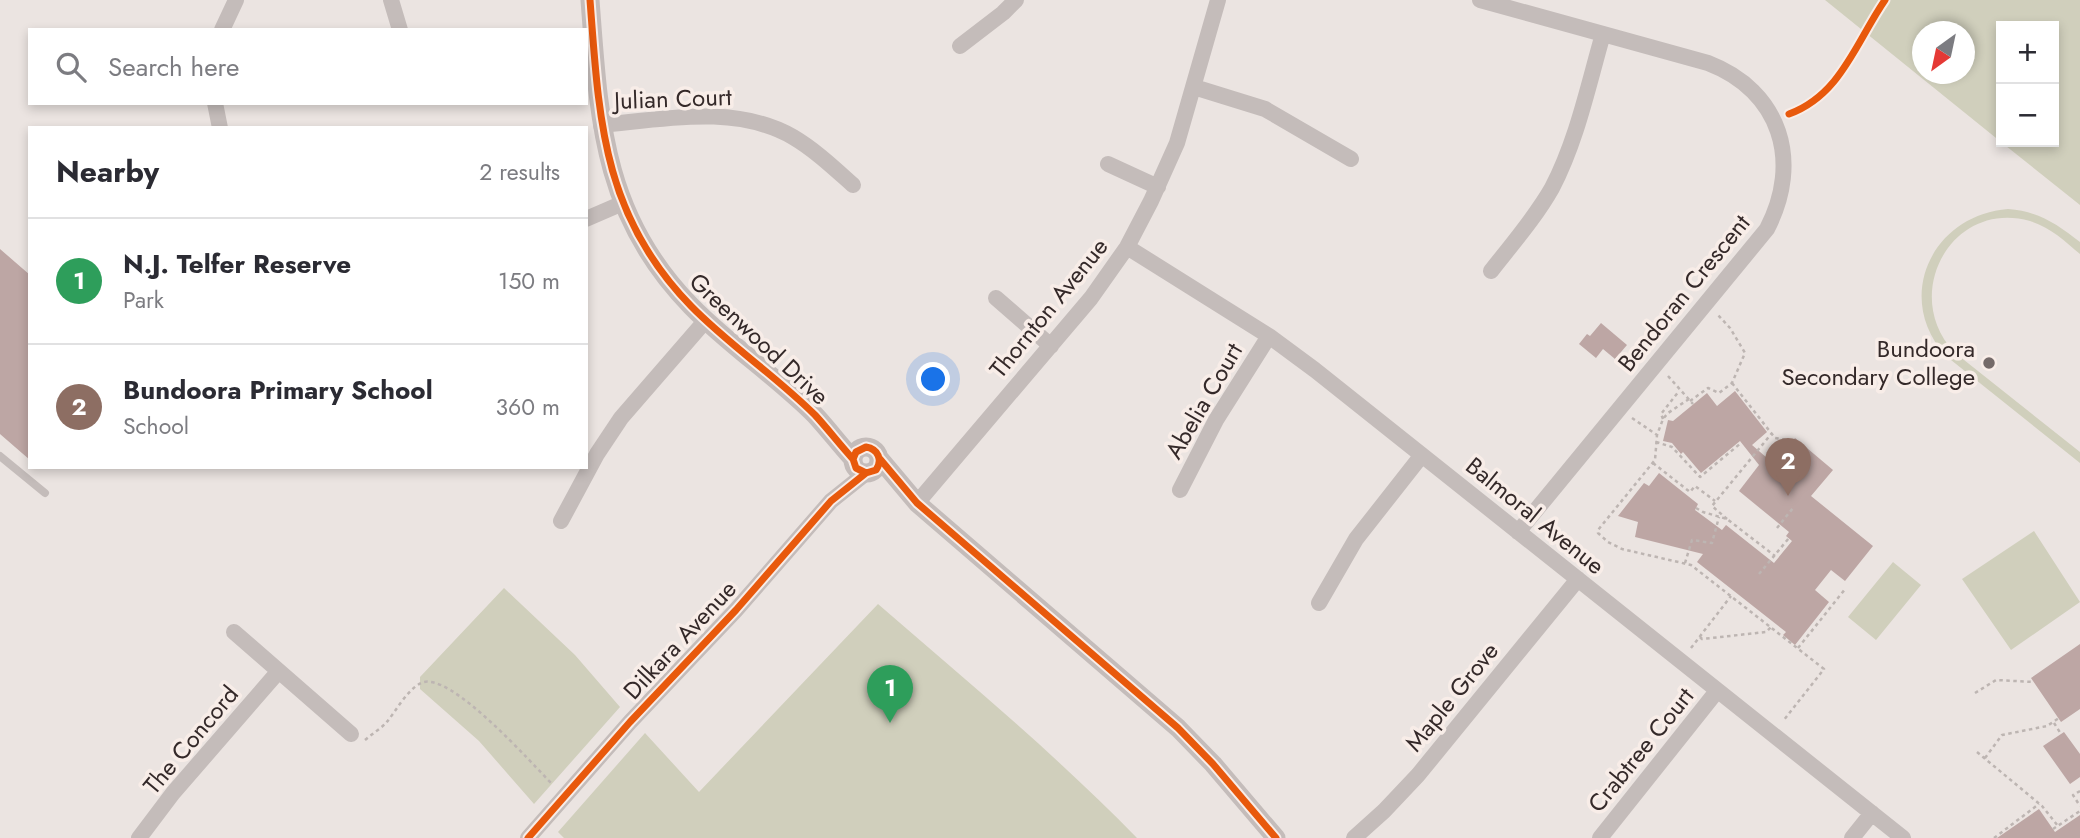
<!DOCTYPE html>
<meta charset="utf-8">
<style>
body{margin:0;font-family:Jost,sans-serif;background:#f7f7f7;color:#2b2b33}
.controls{position:absolute;right:21px;top:21px;display:grid;overflow:hidden;border-radius:0px;box-shadow:0 4px 10px #0003}
.controls button{width:63px;height:63px;display:grid;place-items:center;padding:0;border:0;border-bottom:2px solid #e1e1e2;background:#fff;color:#2b2b33;font:35px sans-serif}
.compass{position:absolute;left:1912px;top:21px;width:63px;height:63px;border-radius:50%;background:#fff;box-shadow:0 4px 10px #0003;rotate:213deg}
.you{position:absolute;left:934px;top:380px;width:24px;height:24px;margin:-18px;border:5px solid #fff;border-radius:50%;background:#1a73e8;box-shadow:0 0 0 10px #1a73e833}
.badge{display:grid;place-items:center;width:46px;height:46px;border-radius:50%;background:#746a69;color:#fff;font-size:23px;font-weight:700}
.pin{position:absolute;translate:-50% -58px;filter:drop-shadow(0 2px 4px #0008)}
.pin::after{content:'';position:absolute;top:37px;width:24px;height:21px;background:inherit;clip-path:polygon(0 0,100% 0,50% 100%)}
.list{margin:0;padding:0;list-style:none}
h2{display:flex;justify-content:space-between;align-items:center;height:91px;margin:0;padding:0 28px;font-size:30px}
h2 small{font-size:23px;font-weight:400;color:#7c7c81}
.list li{display:grid;grid-template-columns:46px 1fr auto;gap:21px;align-items:center;box-sizing:border-box;height:126px;padding:0 28px;border-top:2px solid #e1e1e2}
.list b{display:block;font-size:26px;white-space:nowrap}
.list p{margin:0;font-size:23px;white-space:nowrap;color:#7c7c81}
.list em{font-size:23px;font-style:normal;color:#7c7c81}
.icon{flex:none;width:38px;height:38px;fill:none;stroke:currentColor;stroke-width:2;stroke-linecap:round;stroke-linejoin:round}
.map{position:relative;flex:none;width:2080px;height:838px;overflow:hidden}
.search{position:absolute;background:#fff;box-shadow:0 4px 10px #0003;left:28px;top:28px;width:560px;height:77px;display:flex;align-items:center;gap:18px;box-sizing:border-box;padding:0 24px;border-radius:0px;color:#7c7c81;font-size:26px}
.panel{position:absolute;background:#fff;box-shadow:0 4px 10px #0003;left:28px;top:126px;width:560px;height:343px;border-radius:0px}
.map>svg:first-child{display:block}
</style>
<div class="map">
<svg width="2080" height="838" viewBox="0 0 2080 838">
<rect width="100%" height="100%" fill="#ebe4e1"/>
<!-- green -->
<path fill="#d0cfbc" fill-rule="evenodd" d="M1825 0H2080V205L2001 142H2054V26H2001V142ZM1923 32H1965V74H1923Z
M2008 209C2038 211 2057 224 2080 242V254C2065 241 2050 227 2030 221 1952 199 1900 294 1954 352L2080 452V463L1946 356C1893 298 1932 215 2008 209Z
M2034 531 2080 602 2011 650 1962 579Z
M1893 562 1921 585 1876 640 1848 617Z
M504 588 575 655 620 707 534 804 479 741 420 689V677Z
M878 604C966 680 1056 755 1137 838H564L558 832 645 733 699 792Z"/>
<!-- building -->
<path fill="#bda6a4" d="M0 249 30 275V460L0 434Z
M1601 323 1627 345 1615 359 1603 349 1596 358 1579 344 1587 334 1590 336Z
M1735 391 1767 432 1752 445 1774 464 1795 438 1833 470 1811 496 1873 546 1845 581 1831 570 1815 590 1829 602 1795 645 1783 635 1786 632 1697 562 1703 554 1635 537 1638 522 1618 516 1644 483 1649 486 1659 473 1698 504 1695 510 1722 530 1726 525 1774 563 1792 541 1786 536 1789 532 1739 491 1759 465 1740 441 1701 473 1683 452 1681 454 1672 443 1663 441 1668 420 1673 421 1707 393 1717 406Z
M2080 644V709L2061 722 2031 678Z
M2064 732 2080 754V777L2070 784 2043 746Z
M2039 809 2055 832 2080 815V838H1997Z"/>
<g fill="none" stroke-linecap="round" stroke-linejoin="round">
<!-- path -->
<path stroke="#bdb5b2" stroke-width="2.5" stroke-dasharray="3.5 3.5" stroke-linecap="butt" d="M1668 376 1693 404
M1732 383 1775 438 1793 441
M1689 399 1668 413 1663 419 1657 435 1655 460 1598 530V533L1608 542 1622 549 1691 565 1824 669 1783 721
M1690 401 1708 388 1719 393 1732 383 1745 353 1730 328 1718 315
M1632 418 1657 435
M1663 419 1661 414 1679 391
M1656 442 1672 447 1700 477 1741 443
M1653 463 1690 492 1695 486 1715 501
M1696 508 1703 512 1727 519 1775 556
M1727 519 1712 506 1772 433
M1777 528 1793 508
M1685 563 1692 540 1712 543 1719 517
M1759 574 1789 538
M1700 637 1702 639 1766 632 1771 627
M1691 648 1731 596
M1798 648 1846 588
M1975 693 1996 680 2034 682
M2054 723 2061 734
M365 740C372 734 380 729 386 723 396 711 407 690 421 683 449 669 533 765 553 785
M1977 752 2042 806 2058 826
M1985 758 2002 735 2047 726 2059 718
M2080 791 2073 795 2080 806
M2053 829 2080 811
M1994 838 2039 804"/>
<!-- service -->
<path stroke="#c4bcba" stroke-width="8" d="M0 456 45 493"/>
<!-- minor -->
<path stroke="#c4bcba" stroke-width="16" d="M391 0 400 30
M1480 0 1708 63C1781 91 1802 162 1767 229L1518 532
M222 30 236 0
M960 46 1003 13 1016 0
M1194 87 1265 109 1351 159
M215 103 220 128
M601 125C664 119 736 104 793 137 815 150 834 168 853 185
M1108 164 1158 187
M586 219 623 203
M1127 247 1269 336 1315 370 1903 838
M1491 271C1512 244 1535 218 1552 188 1577 140 1588 86 1603 34
M996 298 1051 346
M1180 490 1216 420 1269 336
M917 503 1091 298 1127 247 1151 201 1177 143 1218 0
M561 521 597 454 621 418 706 320
M1319 603 1356 539 1422 455
M234 632 351 734
M139 838 173 793 278 672
M528 838 630 722 736 610 831 501 866 473
M1354 838 1384 811 1418 775 1578 579
M1600 838 1717 691
M1852 838 1872 813"/>
<!-- tertiary -->
<path stroke="#c4bcba" stroke-width="19" d="M590 0C599 118 602 215 691 306 729 345 776 376 815 415 828 429 840 445 853 459
M853 460a13 13 0 1 1 26 0a13 13 0 1 1-26 0Z
M880 459 917 503 1178 728 1213 764 1276 838"/>
<defs>
<path id="cycleway" d="M590 0C599 118 602 215 691 306 729 345 776 376 815 415 828 429 840 445 853 459
M1789 114C1841 95 1856 42 1885 0
M880 459 917 503 1178 728 1213 764 1276 838
M528 838 630 722 736 610 831 501 866 473 876 470C883 460 878 449 866 447L856 452 853 459 856 468 866 473"/>
</defs>
<!-- cycleway casing -->
<use href="#cycleway" stroke="#f8ede8" stroke-width="11"/>
<!-- cycleway -->
<use href="#cycleway" stroke="#e8590c" stroke-width="7"/>
</g>
<!-- markers -->
<circle fill="#746a69" stroke="#f8ede8" stroke-width="2.5" cx="1989" cy="363" r="7"/>
<g text-anchor="middle" stroke-width="7" stroke-linejoin="round" paint-order="stroke">
<!-- street labels -->
<g font-size="24" fill="#342929" stroke="#f8ede8">
<text transform="translate(673 99) rotate(-2)" y="8">Julian Court</text>
<text transform="translate(1684 293) rotate(-51)" y="8">Bendoran Crescent</text>
<text transform="translate(1049 308) rotate(-51)" y="8">Thornton Avenue</text>
<text transform="translate(759 339) rotate(43)" y="8">Greenwood Drive</text>
<text transform="translate(1204 401) rotate(-60)" y="8">Abelia Court</text>
<text transform="translate(1535 516) rotate(39)" y="8">Balmoral Avenue</text>
<text transform="translate(680 640) rotate(-47)" y="8">Dilkara Avenue</text>
<text transform="translate(1452 697) rotate(-51)" y="8">Maple Grove</text>
<text transform="translate(191 740) rotate(-50)" y="8">The Concord</text>
<text transform="translate(1641 750) rotate(-51)" y="8">Crabtree Court</text>
</g>
<!-- poi labels -->
<g font-size="24" fill="#342929" stroke="#f8ede8" text-anchor="end">
<text x="1975" y="357">Bundoora<tspan x="1975" dy="28">Secondary College</tspan></text>
</g>
</g>
</svg>
<div class="controls">
<button>+</button>
<button>−</button>
</div>
<svg class="compass" viewBox="-18 -18 36 36"><path d="M0-13l5 13h-10z" fill="#e53935"/><path d="M0 13l5-13h-10z" fill="#7c7c81"/></svg>
<div class="you"></div>
<div class="pin badge" style="left:890px;top:723px;background:#2e9e5b">1</div>
<div class="pin badge" style="left:1788px;top:496px;background:#8d6e63">2</div>
<div class="search"><svg class="icon" aria-label="search" viewBox="0 0 24 24"><circle cx="10" cy="10" r="6"/><path d="M15 15l6 6"/></svg>Search here</div>
<section class="panel">
<h2>Nearby<small>2 results</small></h2>
<ul class="list">
<li><span class="badge" style="background:#2e9e5b">1</span><div><b>N.J. Telfer Reserve</b><p>Park</p></div><em>150 m</em></li>
<li><span class="badge" style="background:#8d6e63">2</span><div><b>Bundoora Primary School</b><p>School</p></div><em>360 m</em></li>
</ul>
</section>
</div>
